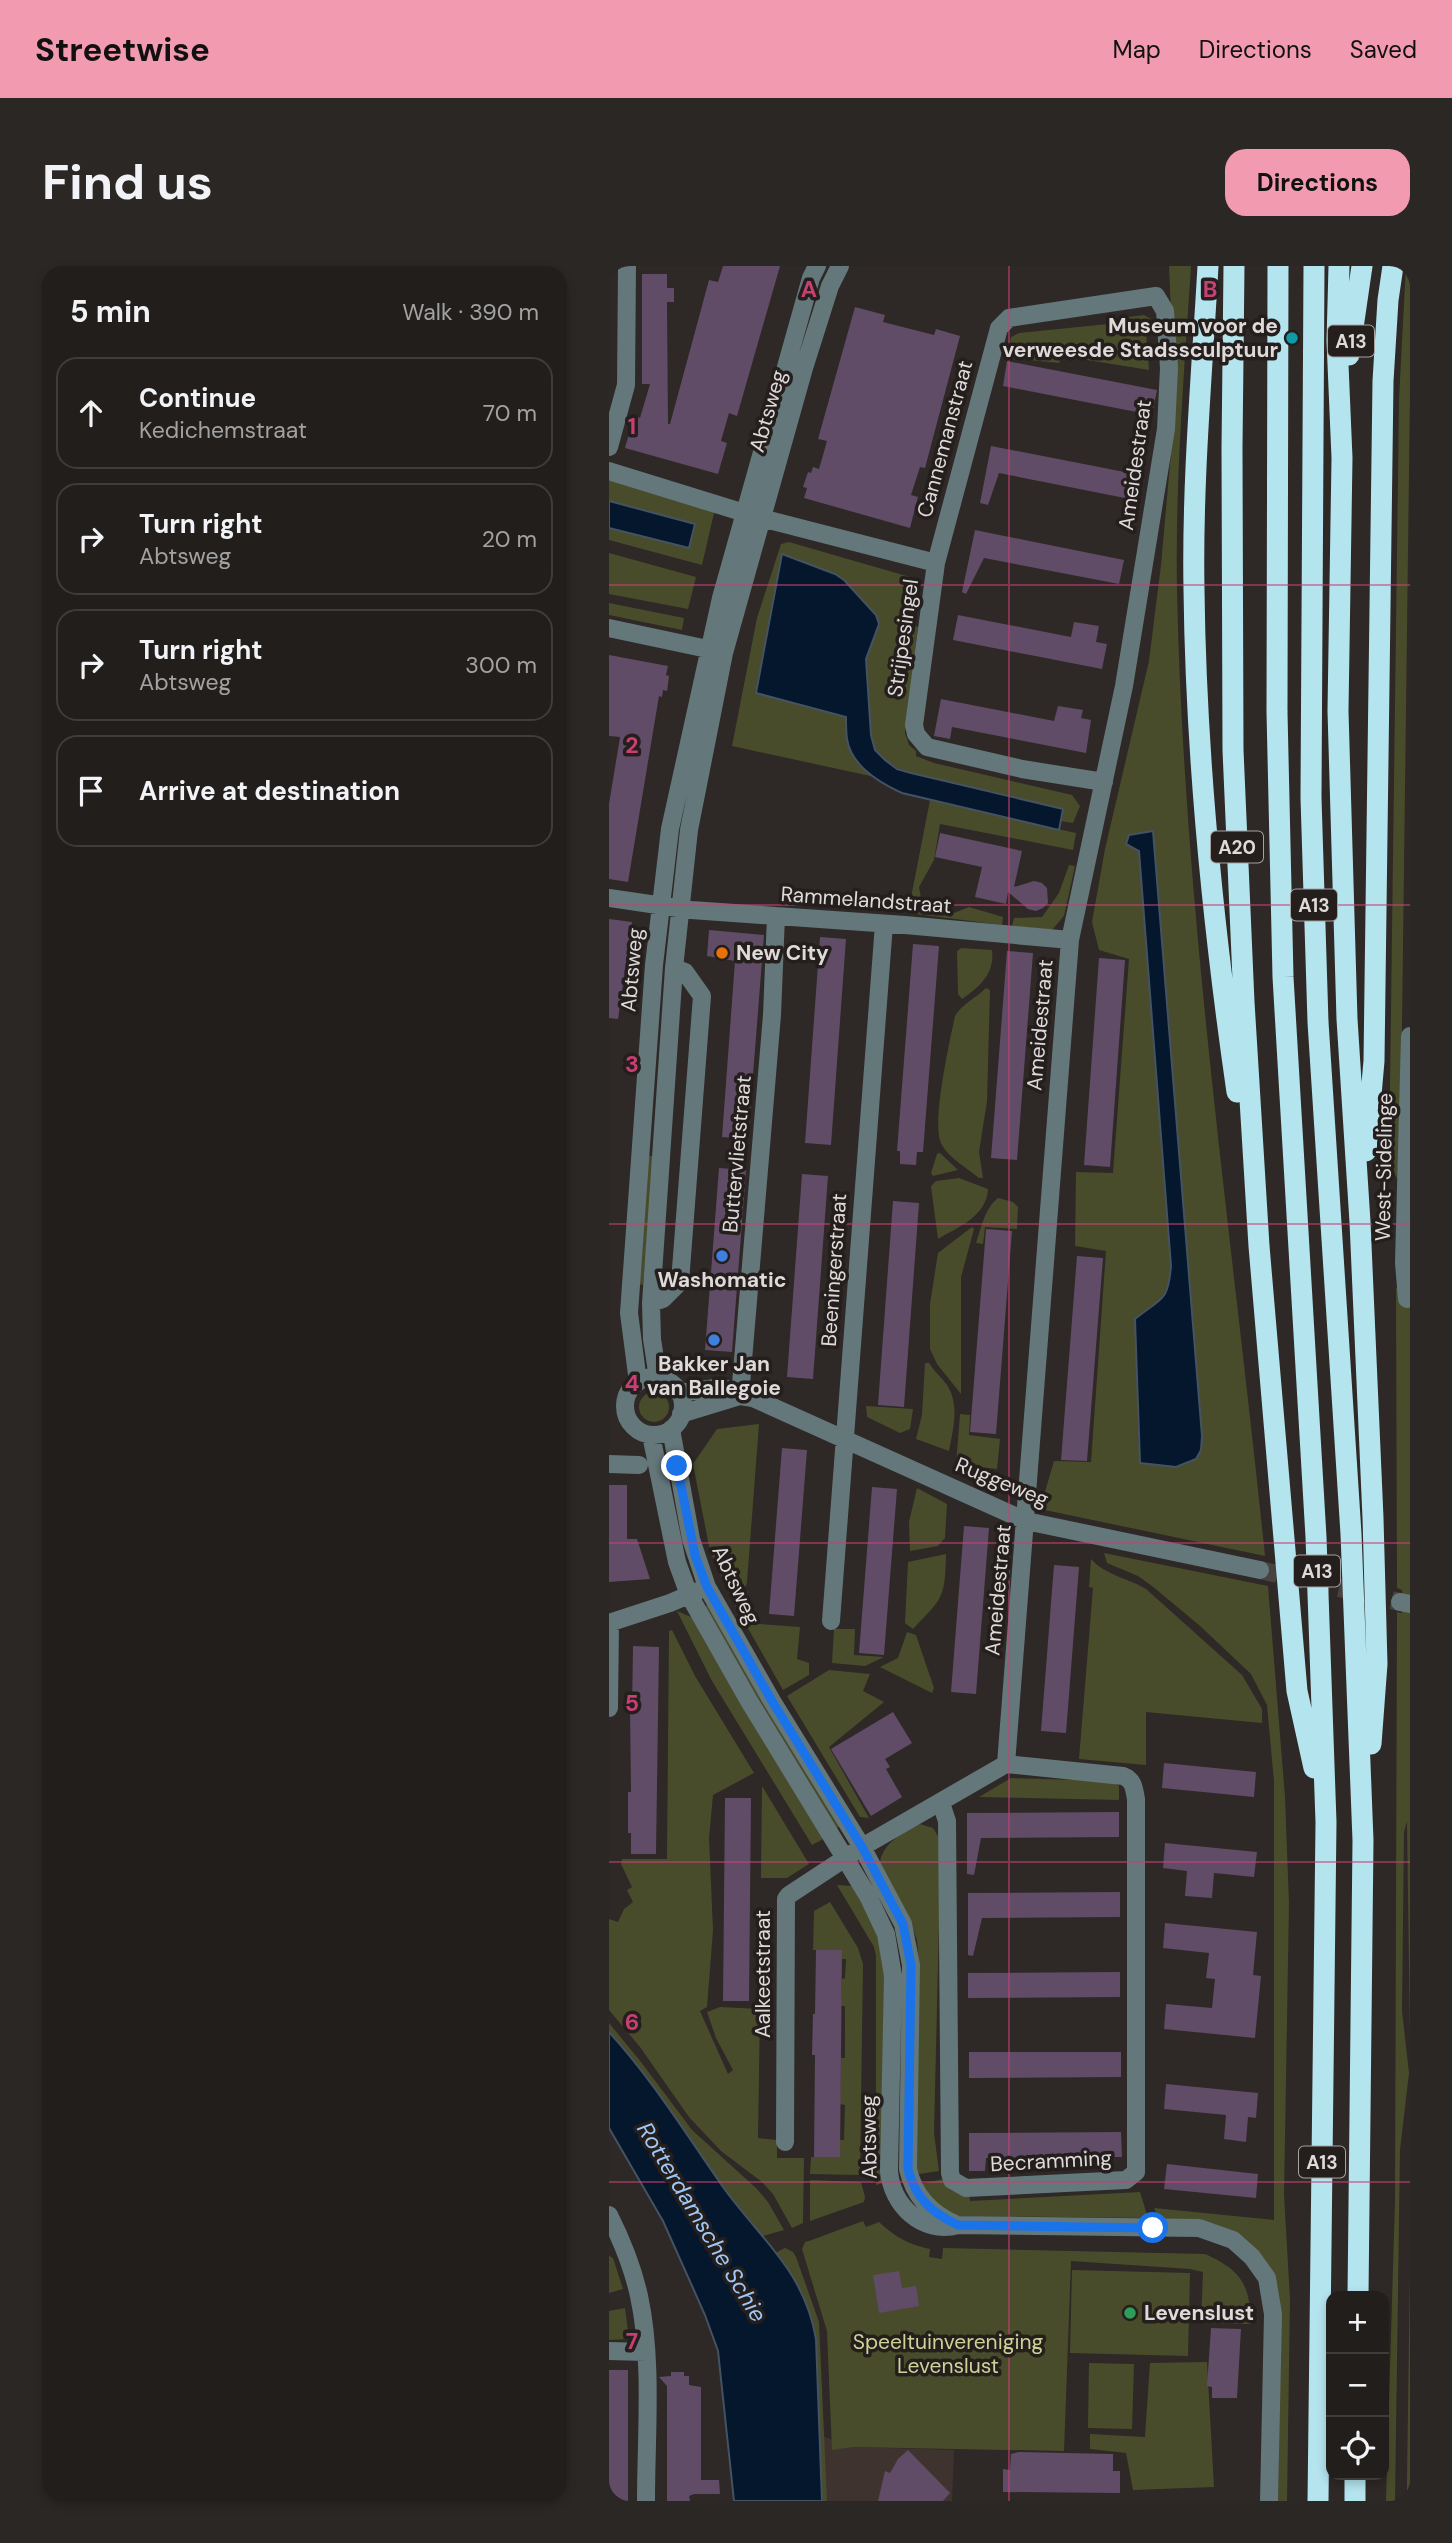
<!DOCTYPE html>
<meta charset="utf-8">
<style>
body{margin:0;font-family:"DM Sans",sans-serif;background:#2a2725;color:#f1f3f6}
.controls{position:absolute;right:21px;bottom:21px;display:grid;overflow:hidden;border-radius:14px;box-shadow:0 4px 10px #0003}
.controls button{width:63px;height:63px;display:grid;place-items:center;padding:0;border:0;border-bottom:2px solid #3f3c3b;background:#221e1c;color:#f1f3f6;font:35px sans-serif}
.stop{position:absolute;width:21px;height:21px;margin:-16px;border:5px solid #1a73e8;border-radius:50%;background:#fff}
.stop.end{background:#1a73e8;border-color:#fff;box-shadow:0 2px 7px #0008}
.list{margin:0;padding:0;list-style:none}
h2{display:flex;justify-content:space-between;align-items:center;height:91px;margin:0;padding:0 28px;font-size:30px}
h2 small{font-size:23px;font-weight:400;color:#a2a2a3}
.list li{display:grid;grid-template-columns:46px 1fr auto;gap:21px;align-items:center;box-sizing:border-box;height:112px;margin:0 14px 14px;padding:0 14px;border:2px solid #3f3c3b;border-radius:21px}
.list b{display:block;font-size:26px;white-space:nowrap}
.list p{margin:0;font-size:23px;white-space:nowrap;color:#a2a2a3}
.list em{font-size:23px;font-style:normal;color:#a2a2a3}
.icon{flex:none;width:38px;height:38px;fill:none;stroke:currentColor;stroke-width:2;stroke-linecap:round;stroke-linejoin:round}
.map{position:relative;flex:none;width:801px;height:2235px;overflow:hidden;border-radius:21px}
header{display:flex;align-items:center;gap:42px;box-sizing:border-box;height:98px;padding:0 35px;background:#f29ab0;color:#111}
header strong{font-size:33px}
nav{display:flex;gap:38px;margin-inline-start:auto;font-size:24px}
.intro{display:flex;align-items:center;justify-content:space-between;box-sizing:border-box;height:168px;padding:0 42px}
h1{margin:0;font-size:49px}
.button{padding:18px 32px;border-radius:21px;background:#f29ab0;color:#111;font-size:24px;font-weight:700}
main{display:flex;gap:42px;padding:0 42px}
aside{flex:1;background:#221e1c;border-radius:21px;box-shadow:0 4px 10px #0003}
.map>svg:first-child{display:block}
</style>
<header>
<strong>Streetwise</strong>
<nav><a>Map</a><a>Directions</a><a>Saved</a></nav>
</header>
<div class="intro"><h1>Find us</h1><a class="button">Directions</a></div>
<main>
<aside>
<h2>5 min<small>Walk · 390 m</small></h2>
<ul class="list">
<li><svg class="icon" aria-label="ahead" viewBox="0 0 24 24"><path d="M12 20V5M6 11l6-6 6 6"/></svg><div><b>Continue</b><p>Kedichemstraat</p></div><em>70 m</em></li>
<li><svg class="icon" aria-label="right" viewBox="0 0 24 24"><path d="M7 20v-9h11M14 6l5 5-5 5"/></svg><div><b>Turn right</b><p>Abtsweg</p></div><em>20 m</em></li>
<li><svg class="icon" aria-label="right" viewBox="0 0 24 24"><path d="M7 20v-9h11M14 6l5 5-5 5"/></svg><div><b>Turn right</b><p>Abtsweg</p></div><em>300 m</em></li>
<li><svg class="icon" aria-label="arrive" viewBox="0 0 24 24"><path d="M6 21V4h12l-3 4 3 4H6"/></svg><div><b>Arrive at destination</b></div></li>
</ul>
</aside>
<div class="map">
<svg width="801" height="2235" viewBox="0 0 801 2235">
<rect width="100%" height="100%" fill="#2e2826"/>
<!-- built -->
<path fill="#3f332f" d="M199 2165 244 2181 345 2184 343 2235H200Z"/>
<!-- green -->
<path fill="#494c2b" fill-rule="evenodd" d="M560 0H582C575 108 566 217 568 325 575 649 623 968 656 1290L431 1243 445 1195 482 1196 497 985 466 980 467 906 504 907 520 693 490 684 483 656 496 583 540 395 552 299 566 142ZM544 565 593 1170 567 1201 531 1197 529 1167 530 1049C553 1037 560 1025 562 1000L530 585Z
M797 0H801V126L791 918 780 897 790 133Z
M535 49 542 53 536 54 540 104 453 90 450 97 398 92 402 71 410 67 519 56 520 51Z
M0 214 102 243 105 247 93 299 0 274V262L79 281 86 258 0 235Z
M180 276 301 311 309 318 303 360 309 361 296 467 300 479 307 485V490L325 497 463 529 471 540 464 557 451 555 453 543 302 507C289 503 272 496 266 483 258 468 256 412 257 395 258 383 266 370 270 358L235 314 226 308 174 289 147 426 237 451 249 498 266 511 123 480 148 352 172 278Z
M0 287 87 311 79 343 0 328Z
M0 337 75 352 73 364 0 349Z
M321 534 467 567 464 584 331 558 325 594 310 621 313 638 345 647 360 641 394 651 393 659 299 647Z
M460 599 466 600 455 650 443 664 403 660 405 652 433 651 450 627Z
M352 682 383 684C386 707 371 721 353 733L349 728 348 685Z
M377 722 381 724 378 835 370 886 374 912H370C358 902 340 892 333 879 321 861 341 774 346 750 353 738 367 732 377 722Z
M331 887 349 904 324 910 322 907 328 888Z
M39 890H45L34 1019 29 1018Z
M350 912 379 923C378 950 349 961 329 973L322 920 327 915Z
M389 932 404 936 409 941 408 963 376 961 374 978 367 977C372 962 376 942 389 932Z
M363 961 365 963 352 1011V1128L328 1098 321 1083V1038L329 987Z
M801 987V1772L798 1555 795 1566 793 1745 800 1807 791 1884 786 2235H777L786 1935 788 1346 793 1347V1324L788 1322 787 1023Z
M316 1097H320C325 1105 332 1111 338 1119 351 1139 344 1163 340 1185L307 1173 313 1149Z
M30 1141a15 15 0 1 1 30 0a15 15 0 1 1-30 0Z
M257 1140 304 1143 301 1163 291 1167 258 1151Z
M351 1148 361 1149 360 1169 391 1173 388 1203 347 1199Z
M150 1158 138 1316 137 1320 120 1327 101 1285 84 1198 108 1163Z
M308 1222 338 1238 336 1272 329 1280 301 1285 300 1256Z
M495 1287 659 1320 676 1531 680 1637 675 1929 681 2033 678 2235H669L671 2050C670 2033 669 2016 660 2002 651 1986 623 1964 605 1958 588 1953 569 1954 551 1954L545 1942 665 1954V1516L658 1439 642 1408 590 1359 543 1320 529 1310 498 1297Z
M337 1288C336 1332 334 1332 304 1363L296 1357 299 1296Z
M482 1293C496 1309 519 1312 537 1323L633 1409 653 1443V1457L537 1446V1499L470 1493 484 1322 480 1321Z
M139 1325 137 1357 191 1361 188 1393 200 1397V1409L174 1424 123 1334Z
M100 1338 231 1560 226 1563 114 1379 95 1341Z
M68 1345 82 1351 87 1356 216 1572 203 1579 103 1415Z
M225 1363H246L245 1389 275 1391 256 1400 223 1397Z
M63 1364 86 1410 145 1507 104 1529 100 1572 104 1664 98 1741 91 1745 119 1808 124 1804 107 1772 98 1746 111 1741 151 1743 149 1872 168 1874V1892H195L194 1957 183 1962 164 1928 153 1916 112 1885 80 1851 31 1781 0 1744V1653L9 1656 15 1643 24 1636 18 1624 23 1621 12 1598 13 1593H58L60 1365Z
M298 1366 307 1369 325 1422 323 1427 271 1401 289 1392Z
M220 1404 261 1408 254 1425 275 1436 220 1481 260 1552 251 1551 178 1430Z
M402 1512 503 1515 510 1520V1534L370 1531Z
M153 1520 200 1598 178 1612H152Z
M311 1558 324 1562 329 1570 331 1614 325 1867 330 1905 310 1908 307 1901 310 1697 308 1674 303 1660 271 1596C274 1577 294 1566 311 1558Z
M228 1619 244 1620 270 1668 277 1706 274 1917 267 1919V1690L265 1681Z
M221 1636 249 1682 254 1698 251 1909 201 1908 202 1891H230L231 1874H235L236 1839 231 1838 232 1792H236V1740H232L233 1713 236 1712 237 1693H233V1684H204L205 1645Z
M0 1757 32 1796 83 1864 147 1922 159 1936 175 1964 154 1970 116 1924 24 1793 0 1766Z
M335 1913C342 1925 346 1928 360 1928L361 1935 531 1926 539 1952 348 1950 334 1946 310 1918Z
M201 1914 252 1916 256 1931 255 1936 201 1955Z
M254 1955 257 1961 270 1956C285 1970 300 1979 321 1983L320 1991 333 1993 334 1982 596 1988C632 2004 641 2018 642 2058L592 2057 594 2006 581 2003 462 1995 455 2185 244 2181 223 2184 218 2065 193 1983 196 1976 200 1975Z
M176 1982 184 1986 187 1991 210 2056 218 2235H213L207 2073C201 2035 188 2018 166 1987Z
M0 1990 4 1992 14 2023 0 2027Z
M801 2003V2227L798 2228V2215Z
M463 2004 581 2007 579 2090 461 2087Z
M16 2042 20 2073 0 2074V2045Z
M598 2096 605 2221 524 2224 517 2187 481 2183V2168L536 2171 541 2097Z
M480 2097 525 2098 523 2163 479 2162Z"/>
<!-- water -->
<path fill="#04172d" stroke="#455261" stroke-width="2" d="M0 235 86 258 80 282 0 262Z
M173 288 226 308 235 314 267 349 270 358 257 393 262 469 266 484 276 494 288 503 302 507 454 543 450 564 293 527C271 517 242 500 238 473 237 466 237 458 237 451L147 427Z
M544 565 593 1170 592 1184 587 1193 567 1201 531 1197 526 1053C551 1032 559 1038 562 1000L530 585 517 578 520 569Z
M0 1766C43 1813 77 1868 114 1921 152 1974 195 2004 207 2073L213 2235H125L109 2085 96 2049 54 1955 0 1862Z"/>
<!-- building -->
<path fill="#604c67" d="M114 0H171L128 150 120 147 112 175 118 177 109 208 16 182 25 150 31 152 41 118H33V8H58V22H65V36H58L59 158H61L100 14 109 16Z
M246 41 276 49 274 56 325 69 327 63 351 70 316 202 311 201 302 229 309 231 301 262 195 232 198 222 194 221 199 206 202 207 204 201 210 203 218 175 209 173Z
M398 95 548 124 543 149 394 120Z
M382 180 531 209 526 234 390 207 379 239 371 237Z
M366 264 515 294 510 318 375 292 357 328 353 326Z
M349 349 462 371 465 356 490 360 487 376 498 378 493 403 344 374Z
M0 389 59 400 57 409 60 410 58 425 54 424 53 431 50 430 19 616 0 613V538L11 471 0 470Z
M332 433 445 455 449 440 474 444 472 452 482 454 477 487 343 461 341 473 325 470Z
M331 567 413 585 405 621 425 615 433 617 438 622 439 637 434 642 427 645 419 643 399 626 397 638 366 631 373 601 326 591Z
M0 653 23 656 9 753 0 752Z
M100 664 155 669 139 873 113 871 126 695 98 690Z
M211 671 237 673 222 879 196 877Z
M304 678 330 680 314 886H308L307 899 291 898V885H288Z
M398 685 424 687 408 894 382 892Z
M490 692 516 694 501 901 475 899Z
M110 902 137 904 123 1086 96 1084Z
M193 908 219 910 204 1113 178 1111Z
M284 935 310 937 295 1141 269 1139Z
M377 963 403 965 387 1168 361 1166Z
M468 990 494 992 478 1195 452 1194Z
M173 1182 198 1184 185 1350 160 1348Z
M0 1219H18V1273H28L41 1313 0 1316Z
M263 1221 288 1223 275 1389 250 1387Z
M355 1260 380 1262 367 1428 342 1426Z
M445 1299 470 1301 457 1467 432 1465Z
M24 1380 50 1381 47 1588H22V1567H19V1526H22L21 1444H23Z
M284 1446 303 1477 276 1493 281 1501 277 1503 293 1531 262 1550 222 1483Z
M555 1497 647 1506 645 1531 553 1522Z
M116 1532H142L140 1735H114Z
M510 1546V1571L372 1572 365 1609 358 1608V1547Z
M556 1577 648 1586 645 1611 605 1607 603 1632 576 1630 578 1605 554 1602Z
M511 1626V1651L373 1652 364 1690 359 1689V1627Z
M556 1657 648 1666 644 1709 652 1710 646 1772 555 1763 557 1738 603 1742 606 1713 597 1712 600 1687 554 1682Z
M207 1684H233L231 1891H205L206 1789H203L204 1748H206Z
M511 1706V1731L359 1732V1707Z
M360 1786H512V1811L360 1812Z
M557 1818 649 1827 647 1852 639 1851 637 1876 615 1873 617 1849 555 1843Z
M512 1866 513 1891 377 1892 376 1905H360V1867Z
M558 1898 649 1908 647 1932 555 1923Z
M290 2005 293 2022 307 2020 310 2040 270 2047 264 2009Z
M602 2062 632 2063 628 2132H603V2121L598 2120Z
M0 2104H19V2235H0Z
M62 2106H75V2110H80V2119L92 2121V2214H110L111 2228H85L80 2230 81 2235H58V2120L50 2111 62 2110Z
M299 2184 341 2227 334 2235H269L276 2205 281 2207 289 2193Z
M410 2186 504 2188V2205H511V2227L394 2226V2203L401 2204 402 2188Z"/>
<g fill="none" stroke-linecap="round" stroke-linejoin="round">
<!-- minor-tunnel -->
<path stroke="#484341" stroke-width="18" stroke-dasharray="18 9" stroke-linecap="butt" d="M651 1304 791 1336"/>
<!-- minor -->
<path stroke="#64777b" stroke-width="18" d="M0 181 17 119 18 0
M0 205 152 252 327 297
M0 362 108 385
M0 632 82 644 296 659 461 674
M798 1033 795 997 801 770
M42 1037 54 1033 71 1016 93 730 76 706 65 702
M16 1140a29 29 0 1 1 58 0a29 29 0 1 1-58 0Z
M49 1112 43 1073 42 1037 65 702 80 564 115 387 195 102 221 20 231 0
M29 1116 20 1047 45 699 61 563 112 332 202 12 208 0
M70 1127 113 1121 131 1130 144 1132 417 1255 651 1304
M131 1130 163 749 167 650
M72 1148 131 1130
M62 1163 82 1273 98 1321 163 1435 253 1581 294 1658 302 1699 299 1903C305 1930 321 1947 346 1958
M42 1169 68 1296 80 1329 140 1435 259 1630 277 1668 284 1710 280 1905C283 1939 313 1969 349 1959L590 1962 624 1974 643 1991 658 2012 664 2048 660 2235
M0 1198 30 1199
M791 1336 801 1338
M222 1355 275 658
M0 1357 61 1337 89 1325
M0 1442 1 1357
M332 1537 338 1555 341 1907 343 1914 357 1922 517 1914 527 1906V1533C525 1523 525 1514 514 1510L397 1498
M176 1876 177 1633 180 1629 253 1581 397 1498 461 674 515 420 557 163 560 102 556 45 547 30 400 52 390 62 327 297 305 459 307 468 318 481 413 503 495 516
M0 1949C13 1975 24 2002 30 2030 44 2094 37 2169 37 2235
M0 2085 37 2086"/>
<!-- highway -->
<path stroke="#b4e4ee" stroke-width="21" d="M599 0C593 107 583 216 585 324 587 491 604 660 628 826
M625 0 623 182 624 484 635 736 650 980 688 1425 705 1502
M669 0 668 446 674 711 707 1271 717 1556 709 2235
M705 0 702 532 709 756 742 1268 754 1574 749 2030
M730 0 728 75 733 192 729 445 738 753 751 956 764 1252 768 1398 762 1478
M740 89 753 0
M757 885 765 795 774 115 779 34 784 0
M746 2235V2209"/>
</g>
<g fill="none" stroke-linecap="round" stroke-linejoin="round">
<!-- route -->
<path stroke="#1a73e8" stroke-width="9" d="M68 1200 86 1289 98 1321 163 1435 253 1581 294 1658 302 1699 299 1903C306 1932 323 1947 349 1959L544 1962"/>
</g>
<!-- grid -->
<path fill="none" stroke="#c83f74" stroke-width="2" stroke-opacity="0.55" d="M400 0V2235M0 319H801M0 639H801M0 958H801M0 1277H801M0 1596H801M0 1916H801"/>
<!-- markers -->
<circle fill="#0f9aa8" stroke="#241e1d" stroke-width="2.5" cx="683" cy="72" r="7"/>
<circle fill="#e8710a" stroke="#241e1d" stroke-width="2.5" cx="113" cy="687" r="7"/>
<g fill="#3f7fe0" stroke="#241e1d" stroke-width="2.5">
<circle cx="113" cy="990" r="7"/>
<circle cx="105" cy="1074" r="7"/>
</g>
<circle fill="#2e9e5b" stroke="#241e1d" stroke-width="2.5" cx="521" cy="2047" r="7"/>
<g text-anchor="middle" stroke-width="7" stroke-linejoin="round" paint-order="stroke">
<!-- shield labels -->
<g fill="#241e1d" stroke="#a6a2a1" stroke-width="2">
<rect x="719" y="59.5" width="46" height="31" rx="5"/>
<rect x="602" y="565.5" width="52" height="31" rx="5"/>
<rect x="682" y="623.5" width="46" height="31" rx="5"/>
<rect x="685" y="1289.5" width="46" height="31" rx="5"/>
<rect x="690" y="1880.5" width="46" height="31" rx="5"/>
</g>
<g font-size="19" font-weight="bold" fill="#dedad9">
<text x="742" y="82">A13</text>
<text x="628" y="588">A20</text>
<text x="705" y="646">A13</text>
<text x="708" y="1312">A13</text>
<text x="713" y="1903">A13</text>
</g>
<!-- poi labels -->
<g font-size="21" font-weight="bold" fill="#dedad9" stroke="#241e1d" text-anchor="start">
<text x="669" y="67" text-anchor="end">Museum voor de<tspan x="669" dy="24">verweesde Stadssculptuur</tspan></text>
<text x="127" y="694">New City</text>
<text x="113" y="1021" text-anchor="middle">Washomatic</text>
<text x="105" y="1105" text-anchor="middle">Bakker Jan<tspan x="105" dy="24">van Ballegoie</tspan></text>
<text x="535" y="2054">Levenslust</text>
</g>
<!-- street labels -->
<g font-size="21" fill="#dedad9" stroke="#241e1d">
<text transform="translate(159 145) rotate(-74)" y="7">Abtsweg</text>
<text transform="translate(336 173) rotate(-75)" y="7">Cannemanstraat</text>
<text transform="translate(526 199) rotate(-82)" y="7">Ameidestraat</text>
<text transform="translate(294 372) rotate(-82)" y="7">Strijpesingel</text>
<text transform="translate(257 634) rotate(4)" y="7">Rammelandstraat</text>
<text transform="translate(23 704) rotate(-85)" y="7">Abtsweg</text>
<text transform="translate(431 759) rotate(-85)" y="7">Ameidestraat</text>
<text transform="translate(128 888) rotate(-85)" y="7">Buttervlietstraat</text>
<text transform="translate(775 901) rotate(-89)" y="7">West-Sidelinge</text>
<text transform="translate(225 1004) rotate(-86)" y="7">Beeningerstraat</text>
<text transform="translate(393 1216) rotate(22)" y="7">Ruggeweg</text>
<text transform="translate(127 1319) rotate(65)" y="7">Abtsweg</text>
<text transform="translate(389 1324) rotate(-85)" y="7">Ameidestraat</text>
<text transform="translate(154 1708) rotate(-90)" y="7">Aalkeetstraat</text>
<text transform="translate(260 1871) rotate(-91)" y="7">Abtsweg</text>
<text transform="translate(442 1895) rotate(-3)" y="7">Becramming</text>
</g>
<!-- park labels -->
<g font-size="21" fill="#cdd295" stroke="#241e1d">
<text x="339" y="2083">Speeltuinvereniging<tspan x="339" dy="24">Levenslust</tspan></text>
</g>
<!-- water labels -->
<g font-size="23" font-style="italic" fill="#9ec7f7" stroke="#241e1d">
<text transform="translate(93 1956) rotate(59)" y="8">Rotterdamsche Schie</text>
</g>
</g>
<g font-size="23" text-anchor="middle" font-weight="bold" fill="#c83f74" stroke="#241e1d" stroke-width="7" stroke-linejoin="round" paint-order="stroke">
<text x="200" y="31">A</text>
<text x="601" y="31">B</text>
<text x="23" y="168">1</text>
<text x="23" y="487">2</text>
<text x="23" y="806">3</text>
<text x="23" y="1125">4</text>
<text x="23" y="1445">5</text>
<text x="23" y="1764">6</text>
<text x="23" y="2083">7</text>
</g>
</svg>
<div class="controls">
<button>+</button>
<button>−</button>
<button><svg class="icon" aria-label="locate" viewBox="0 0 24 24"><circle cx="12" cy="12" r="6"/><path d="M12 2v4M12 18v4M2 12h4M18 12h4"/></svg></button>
</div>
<div class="stop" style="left:544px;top:1962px"></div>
<div class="stop end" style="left:68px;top:1200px"></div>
</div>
</main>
